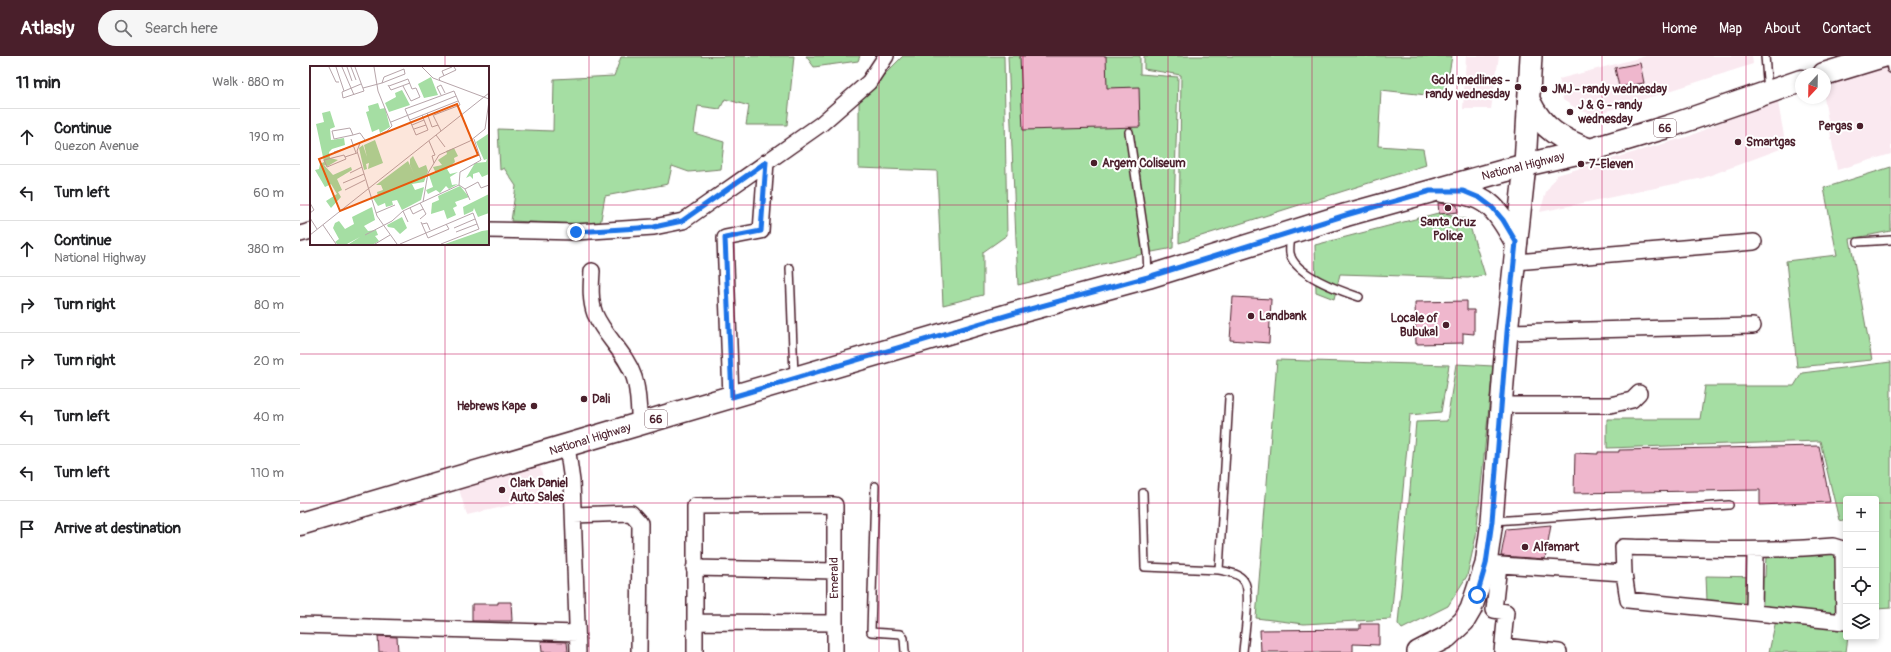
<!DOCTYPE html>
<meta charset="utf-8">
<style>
body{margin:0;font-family:Pangolin,sans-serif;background:#f6f6f6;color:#202124}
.controls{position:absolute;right:12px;bottom:12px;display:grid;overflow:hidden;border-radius:4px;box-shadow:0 2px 6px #0003}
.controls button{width:36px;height:36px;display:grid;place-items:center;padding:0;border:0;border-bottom:1px solid #e0e0e0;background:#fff;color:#202124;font:20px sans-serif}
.compass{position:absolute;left:1495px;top:12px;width:36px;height:36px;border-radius:50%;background:#fff;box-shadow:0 2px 6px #0003;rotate:202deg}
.stop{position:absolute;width:12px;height:12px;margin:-9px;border:3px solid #1a73e8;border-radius:50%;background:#fff}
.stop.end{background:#1a73e8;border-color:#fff;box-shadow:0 1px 4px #0008}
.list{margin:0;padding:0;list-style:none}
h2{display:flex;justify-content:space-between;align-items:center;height:52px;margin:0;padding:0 16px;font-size:17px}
h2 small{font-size:13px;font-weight:400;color:#757577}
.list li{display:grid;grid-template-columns:26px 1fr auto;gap:12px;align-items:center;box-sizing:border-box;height:56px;padding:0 16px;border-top:1px solid #e0e0e0}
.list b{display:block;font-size:15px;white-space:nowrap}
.list p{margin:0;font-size:13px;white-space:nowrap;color:#757577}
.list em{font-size:13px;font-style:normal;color:#757577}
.icon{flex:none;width:22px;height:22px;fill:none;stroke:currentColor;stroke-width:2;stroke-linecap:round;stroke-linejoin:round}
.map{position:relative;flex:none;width:1591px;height:596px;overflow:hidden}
header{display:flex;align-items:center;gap:24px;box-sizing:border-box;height:56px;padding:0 20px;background:#4a1f2b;color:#fff}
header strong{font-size:19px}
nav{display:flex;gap:22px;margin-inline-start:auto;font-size:14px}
.search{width:280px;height:36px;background:#f6f6f6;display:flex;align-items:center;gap:10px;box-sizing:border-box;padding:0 14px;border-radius:22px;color:#757577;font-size:15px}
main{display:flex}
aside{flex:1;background:#fff}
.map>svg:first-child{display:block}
</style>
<header>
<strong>Atlasly</strong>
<div class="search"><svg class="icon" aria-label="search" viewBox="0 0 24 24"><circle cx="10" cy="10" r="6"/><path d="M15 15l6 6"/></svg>Search here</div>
<nav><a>Home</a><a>Map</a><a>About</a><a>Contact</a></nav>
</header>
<main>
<aside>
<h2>11 min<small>Walk · 880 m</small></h2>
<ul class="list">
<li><svg class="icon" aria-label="ahead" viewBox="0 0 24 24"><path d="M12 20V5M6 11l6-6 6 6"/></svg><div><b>Continue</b><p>Quezon Avenue</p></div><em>190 m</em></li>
<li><svg class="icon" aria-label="left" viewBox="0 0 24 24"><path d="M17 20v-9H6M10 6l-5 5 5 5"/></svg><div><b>Turn left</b></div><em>60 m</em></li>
<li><svg class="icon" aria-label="ahead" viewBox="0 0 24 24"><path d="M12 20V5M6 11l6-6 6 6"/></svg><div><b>Continue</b><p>National Highway</p></div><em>380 m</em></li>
<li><svg class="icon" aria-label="right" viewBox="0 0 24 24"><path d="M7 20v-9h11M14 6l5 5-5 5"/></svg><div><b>Turn right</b></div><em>80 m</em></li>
<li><svg class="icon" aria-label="right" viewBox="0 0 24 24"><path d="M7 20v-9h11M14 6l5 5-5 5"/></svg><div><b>Turn right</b></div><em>20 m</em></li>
<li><svg class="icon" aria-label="left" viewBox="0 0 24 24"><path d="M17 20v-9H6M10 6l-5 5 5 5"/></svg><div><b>Turn left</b></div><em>40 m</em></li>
<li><svg class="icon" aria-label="left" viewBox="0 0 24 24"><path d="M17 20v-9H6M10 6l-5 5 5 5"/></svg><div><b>Turn left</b></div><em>110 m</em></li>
<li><svg class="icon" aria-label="arrive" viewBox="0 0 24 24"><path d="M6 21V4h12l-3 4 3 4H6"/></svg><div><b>Arrive at destination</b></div></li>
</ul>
</aside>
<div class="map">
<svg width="1591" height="596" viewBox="0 0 1591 596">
<rect width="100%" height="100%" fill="#fff"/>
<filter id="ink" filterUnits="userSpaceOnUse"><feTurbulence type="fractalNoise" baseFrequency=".025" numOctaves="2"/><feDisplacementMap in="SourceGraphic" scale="8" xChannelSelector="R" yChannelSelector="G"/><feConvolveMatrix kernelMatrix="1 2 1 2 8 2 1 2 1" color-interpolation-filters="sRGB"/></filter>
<g filter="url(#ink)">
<!-- built -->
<path fill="#fae9f0" d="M1166 0H1199L1191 53H1163Z
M1346 0H1452L1453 8 1295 59 1279 54 1263 44 1259 23Z
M1591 8V98L1537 114 1524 42 1525 27Z
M1477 41 1486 91 1403 122 1240 156 1246 136 1257 119 1390 80Z
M239 404 247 441 167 459 157 427Z"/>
<!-- green -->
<path fill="#a5dea3" stroke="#787e67" d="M494 0 487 69H446L449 50 425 43 420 53 398 50 394 77 424 86 421 113 389 116 372 110 368 128 305 140 300 169 211 165 216 130 204 112 200 114 198 73 253 75 254 23 314 20 321 1Z
M506 0H560L558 5 514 11Z
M603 0H704L707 179 683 196V239L643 249 637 115 559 112V44Z
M708 0H840V18L878 21 873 192 847 197 718 229Z
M844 0H1152L1145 41 1081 34 1078 90 1123 93 1126 109 879 187 881 19 844 13Z
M1591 111V175L1550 183 1572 304 1497 311 1486 205 1537 199 1524 132Z
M1142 156 1168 164 1185 219 1168 222 1040 218 1034 243 1016 236 1015 189Z
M977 304 1149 309 1141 356 1110 359 1091 563 1004 568 956 562Z
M1591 306V552L1576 553V443H1546V466L1539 464 1520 385 1307 392V363H1400L1405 330H1494L1502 317Z
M1156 308 1193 310 1176 480 1167 520 1148 550 1102 573 1098 568 1116 366 1147 365Z
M1534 495 1539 524H1546V581H1548L1546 596H1469L1476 564 1407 545 1406 520 1465 521 1466 499Z"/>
<!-- building -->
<path fill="#efb7cd" stroke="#4a1f2b" d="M720 0H806L807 32 839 31 840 71 723 74Z
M1340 7 1344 27 1319 31 1315 12Z
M1138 147 1157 149 1158 156 1139 158Z
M933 241 971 243 969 287 930 284Z
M1167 245V254H1174V278L1163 277V287L1116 288 1115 246Z
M1519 390 1530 446 1460 449V434L1274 437 1275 397 1298 398V396H1319V394Z
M1251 469 1245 503 1201 500 1206 473Z
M198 546H211L212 565H172V548H198Z
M1060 568H1079V589L1053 588V596H961L960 574 1060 573Z
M78 580 97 581 98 596H79Z
M241 585 267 586 268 596H242Z"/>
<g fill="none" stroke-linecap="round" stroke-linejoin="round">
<defs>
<path id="lane" d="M1465 0 1468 35
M1589 0 1591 13
M829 76 847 197 848 218
M991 178C991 184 989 191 990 197 993 218 1041 235 1059 241
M1558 186 1591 184
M490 212 494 320
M929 342 919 514C928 516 939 517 944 525 952 535 944 581 943 596
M575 430 571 576 601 578 604 582 605 596
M843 437 845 511 919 514
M1194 465 1429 449"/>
<path id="street" d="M188 174 276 176 354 171 383 165 521 68 569 26 586 0
M0 178 11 175
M1215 206 1454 186
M292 215C291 230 290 245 295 258 305 281 326 297 334 321 339 335 338 353 340 368
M1207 276 1453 270
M431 341 425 182 461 175 466 106
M1202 349H1310L1332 344 1339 337
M267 390 272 425 278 596
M274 459 331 457 340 467 339 596
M1533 490 1543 493 1544 566 1328 544 1324 517 1323 491C1393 493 1463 496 1533 490Z
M1186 508 1324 517
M1199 509 1194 554 1206 556 1202 596
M394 512 534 515
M1454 556 1455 494
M395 566 535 567
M0 569 277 577
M1203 590 1259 596
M395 596V450L535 449V596"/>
<path id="secondary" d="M1118 596 1147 581 1164 565 1171 553 1186 508 1192 465 1207 276 1225 109 1231 0"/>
<path id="primary" d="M1524 18 1583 0
M1229 45C1243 74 1261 83 1290 94
M1143 135C1186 136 1196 151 1216 186
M0 468 712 258 848 221 1046 159 1225 109 1290 94 1370 70 1501 25"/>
</defs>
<!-- lane casing -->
<use href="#lane" stroke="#4a1f2b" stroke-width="10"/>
<!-- street casing -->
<use href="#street" stroke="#4a1f2b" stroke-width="18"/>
<!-- secondary casing -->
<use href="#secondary" stroke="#4a1f2b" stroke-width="24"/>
<!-- primary casing -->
<use href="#primary" stroke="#4a1f2b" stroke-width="25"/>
<!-- lane -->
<use href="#lane" stroke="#fff" stroke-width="7"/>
<!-- street -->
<use href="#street" stroke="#fff" stroke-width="15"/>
<!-- secondary -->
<use href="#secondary" stroke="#fff" stroke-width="21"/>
<!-- primary -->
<use href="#primary" stroke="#fff" stroke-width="22"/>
</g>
</g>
<g fill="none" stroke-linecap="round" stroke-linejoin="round" filter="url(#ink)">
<!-- route -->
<path stroke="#1a73e8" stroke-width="5" d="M276 176 354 171 382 165 466 106 461 175 425 182 432 341 712 258 848 221 1046 159 1130 135H1163L1180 142 1192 151 1203 164 1216 186 1207 276 1192 465 1186 508 1177 539"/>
</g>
<!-- grid -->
<path fill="none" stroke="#c2185b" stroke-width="1" stroke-opacity="0.55" d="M145 0V11M289 0V596M434 0V596M579 0V596M723 0V596M868 0V596M1012 0V596M1157 0V596M1302 0V596M1446 0V596M0 149H11M188 149H1591M145 188V596M0 298H1591M0 447H1546M1576 447H1591"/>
<!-- markers -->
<g fill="#4a1f2b" stroke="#fff" stroke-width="1.5">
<circle cx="1218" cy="31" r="4"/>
<circle cx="1244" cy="33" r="4"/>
<circle cx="1270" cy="56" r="4"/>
<circle cx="1560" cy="70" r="4"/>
<circle cx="1438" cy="86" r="4"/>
<circle cx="794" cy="107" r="4"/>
<circle cx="1281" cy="108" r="4"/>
<circle cx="1148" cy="152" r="4"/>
<circle cx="951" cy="260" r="4"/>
<circle cx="1146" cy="269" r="4"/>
<circle cx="284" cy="343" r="4"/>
<circle cx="234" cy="350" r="4"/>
<circle cx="202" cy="434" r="4"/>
<circle cx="1225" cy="491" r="4"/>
</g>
<g text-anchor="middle" stroke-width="4" stroke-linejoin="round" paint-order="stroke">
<!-- shield labels -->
<g fill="#fff" stroke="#80626b" stroke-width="1">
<rect x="1354" y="63" width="22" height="18" rx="3"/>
<rect x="345" y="354" width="22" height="18" rx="3"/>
</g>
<g font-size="11" font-weight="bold" fill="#4a1f2b">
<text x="1365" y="76">66</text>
<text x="356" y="367">66</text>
</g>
<!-- poi labels -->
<g font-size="12" font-weight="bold" fill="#4a1f2b" stroke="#fff" text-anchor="start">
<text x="1210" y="28" text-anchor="end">Gold medlines -<tspan x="1210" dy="14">randy wednesday</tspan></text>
<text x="1252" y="37">JMJ - randy wednesday</text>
<text x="1278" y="53">J &amp; G - randy<tspan x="1278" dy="14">wednesday</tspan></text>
<text x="1552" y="74" text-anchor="end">Pergas</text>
<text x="1446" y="90">Smartgas</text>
<text x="802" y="111">Argem Coliseum</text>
<text x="1289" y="112">7-Eleven</text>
<text x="1148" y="170" text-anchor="middle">Santa Cruz<tspan x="1148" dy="14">Police</tspan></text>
<text x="959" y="264">Landbank</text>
<text x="1138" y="266" text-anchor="end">Locale of<tspan x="1138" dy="14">Bubukal</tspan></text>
<text x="292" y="347">Dali</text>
<text x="226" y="354" text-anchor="end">Hebrews Kape</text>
<text x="210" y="431">Clark Daniel<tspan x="210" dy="14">Auto Sales</tspan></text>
<text x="1233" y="495">Alfamart</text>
</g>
<!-- street labels -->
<g font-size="12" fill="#4a1f2b" stroke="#fff">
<text transform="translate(1223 110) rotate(-14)" y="4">National Highway</text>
<text transform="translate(290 383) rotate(-17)" y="4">National Highway</text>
<text transform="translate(534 522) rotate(-91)" y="4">Emerald</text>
</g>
</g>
<!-- overview -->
<g transform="translate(10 10)">
<rect width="179" height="179" fill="#fff"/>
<path d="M121 11 128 29 114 32 108 18ZM92 24 100 39 79 46 75 37 86 31 85 27ZM68 37 70 43 75 42 80 61 70 67 69 63 62 66 56 46 59 45 58 40ZM20 45 25 61 20 63 21 74 34 72 35 79 22 83 19 86 20 92 28 94 18 100 14 99 23 109 41 101 42 104 27 113 32 124 28 126 31 131 21 142 16 135 27 128 21 118 15 121 5 104 9 103 10 98 14 96 6 58 14 56 12 47ZM178 68 179 108 172 111 169 106 163 108V113L160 110 156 112 165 97 176 96 177 93 174 94 166 76ZM65 74 73 97 58 103 59 97 56 98 57 103 54 104 49 82 53 79 57 91 54 79ZM144 82 148 90 144 92 145 96 137 103 140 108 148 106 140 111 142 119 148 118 139 123 136 120 130 127 126 124 118 128 116 124 123 121 119 109 126 107 123 101 132 99 128 94 137 88 136 85ZM103 90 109 102 116 99 118 105 114 116 102 118 105 124 114 121 111 134 92 144 87 134 82 135 83 139 76 141 75 137 68 140 63 132 68 130 67 126 73 124 71 119H66L98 95 104 108 100 99V93ZM150 120 159 131 145 136 147 140 143 142 146 149 137 153 134 144 121 148 122 137 129 134 128 130ZM179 128V147L168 151 164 142 163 145 154 149 153 141ZM62 141 65 154 54 160 58 165 66 164 68 169 65 170 69 175 64 178H39L50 171 37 178H27L25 176 29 173 23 162 25 157 29 155 35 163 44 158 42 151ZM92 151 97 162 90 168 84 162 78 161 77 159ZM179 164V178H135L172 165Z" fill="#a5dea3"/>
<path fill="none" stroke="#b7a5aa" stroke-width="1" d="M19 1 26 16H29M26 1 34 25M32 1 44 29M37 1 42 15M41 1 46 14M45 1 54 25 33 32 32 26 51 18M64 1 68 25 82 60 77 65 50 77 47 85 67 150 87 178M112 1 123 12 179 33M134 10 132 5 142 1M130 15 129 12 146 4 144 1M78 19 81 24 100 17M79 20 98 13 102 23 106 22 110 31 101 35 93 20M53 22 72 17 95 8 94 3 74 11 72 17M131 29 127 21 131 19 135 27M117 47 122 61 128 59M112 49 118 64 106 69 95 43 144 25 150 39 124 49M123 49 131 65M100 54 148 35M81 56 146 30M102 59 114 54M104 63 116 59M43 69 40 62 22 65 24 73 43 69 50 67 55 74M126 69 135 81M41 73 46 87M119 75 125 89 122 90 124 97M24 86 43 80M34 89 36 93 17 101 14 94ZM35 91 47 87M40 107 52 101M33 117 54 108M149 119 155 123 168 116 171 122 179 119M155 123 160 134M35 124 55 114M113 136 118 107 129 89 160 75 175 63 179 35M0 137 4 144 0 147M110 137 116 148 110 153M100 142 103 148 113 143M93 145 98 156M66 147 85 139M0 152 7 163M111 156 118 172 139 163 136 158M112 158 117 157 120 164M13 159 26 178M144 162 165 153M146 166 167 158M0 169 179 27M55 169 82 155 93 145 149 119 150 106 171 94 164 73M65 178 80 169M90 178 163 147 169 163 131 178"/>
<path fill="#e8590c" fill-opacity="0.15" stroke="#e8590c" stroke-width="2" d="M147 38 168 89 30 145 9 93Z"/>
<rect width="179" height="179" fill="none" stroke="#4a1f2b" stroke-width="2"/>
</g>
</svg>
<div class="controls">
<button>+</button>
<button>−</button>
<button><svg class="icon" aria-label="locate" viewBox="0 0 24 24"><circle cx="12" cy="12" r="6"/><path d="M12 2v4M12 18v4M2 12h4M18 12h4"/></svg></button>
<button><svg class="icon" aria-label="layers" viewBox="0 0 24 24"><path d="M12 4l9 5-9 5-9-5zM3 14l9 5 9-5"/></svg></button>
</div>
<svg class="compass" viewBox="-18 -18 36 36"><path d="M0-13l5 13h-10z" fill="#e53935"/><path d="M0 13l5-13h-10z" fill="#757577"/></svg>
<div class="stop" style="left:1177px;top:539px"></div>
<div class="stop end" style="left:276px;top:176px"></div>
</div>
</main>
